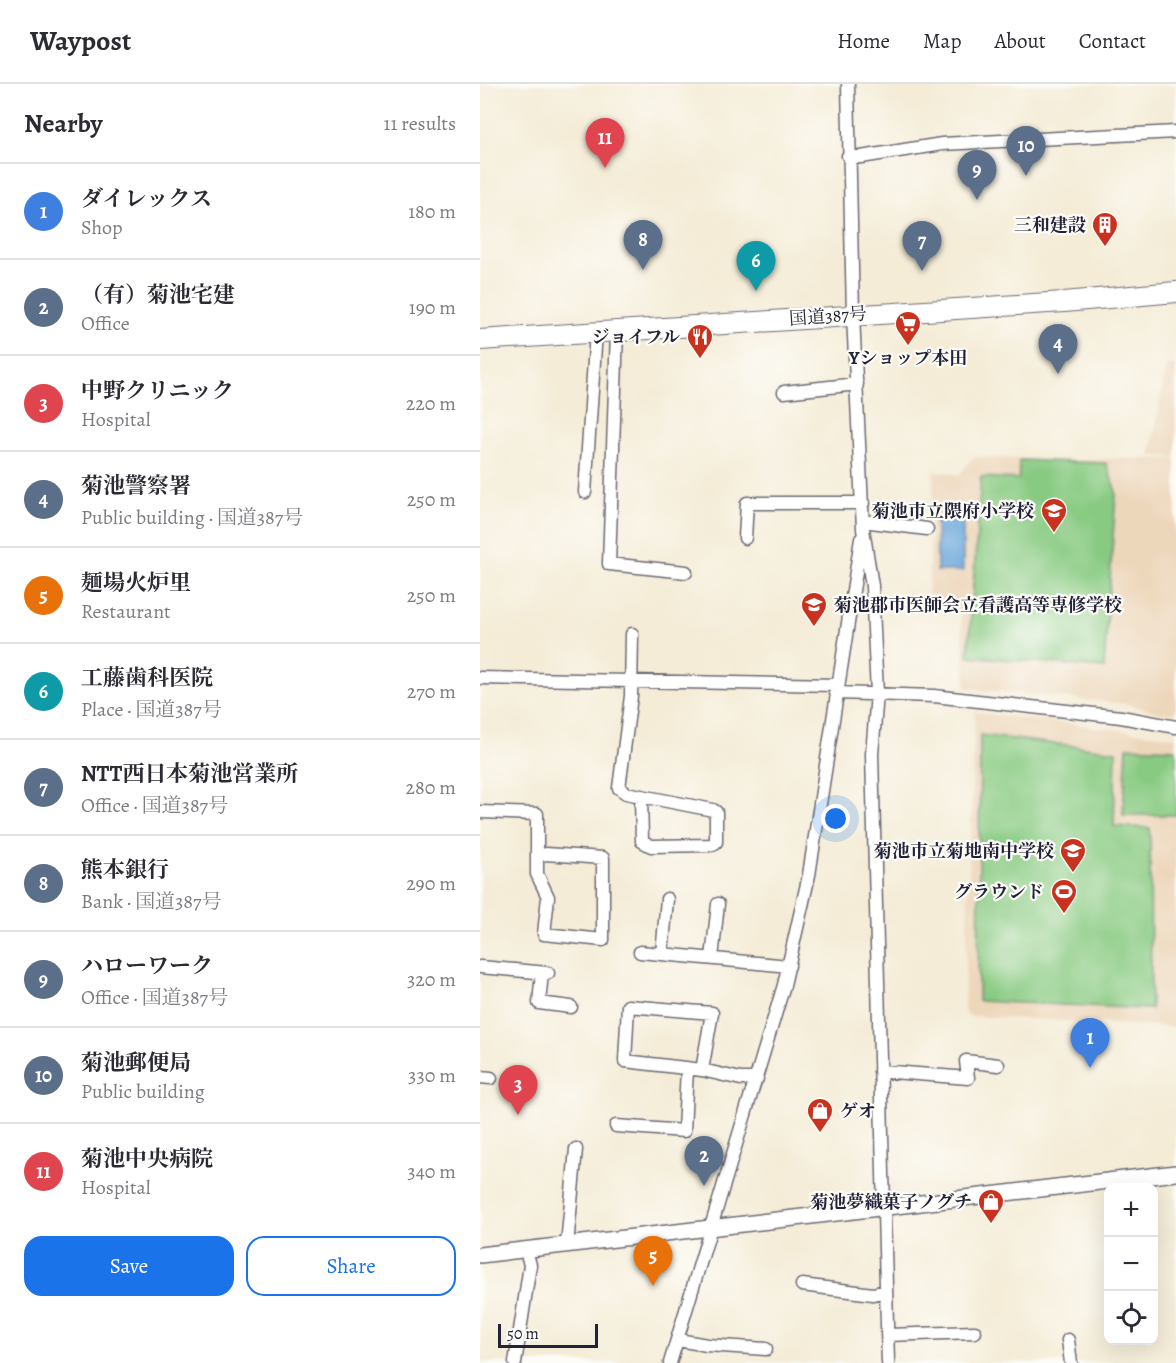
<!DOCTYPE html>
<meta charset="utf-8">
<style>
body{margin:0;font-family:Alegreya,"Noto Serif JP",serif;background:#f2f2f3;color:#2b2b33}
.controls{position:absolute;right:18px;bottom:18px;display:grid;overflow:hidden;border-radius:12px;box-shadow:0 6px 24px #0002}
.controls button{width:54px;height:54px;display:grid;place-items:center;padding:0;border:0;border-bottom:2px solid #e1e1e2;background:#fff;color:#2b2b33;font:30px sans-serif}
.scale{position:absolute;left:18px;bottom:15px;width:100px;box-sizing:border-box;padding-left:6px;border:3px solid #22223b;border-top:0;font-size:16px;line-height:21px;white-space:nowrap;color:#22223b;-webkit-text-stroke:4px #fdfcf7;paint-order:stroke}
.you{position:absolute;left:356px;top:735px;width:21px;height:21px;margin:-15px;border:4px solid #fff;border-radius:50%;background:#1a73e8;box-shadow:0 0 0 9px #1a73e833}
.badge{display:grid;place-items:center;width:39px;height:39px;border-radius:50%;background:#1a73e8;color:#fff;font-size:20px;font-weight:700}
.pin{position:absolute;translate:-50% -50px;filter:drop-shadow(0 2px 3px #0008)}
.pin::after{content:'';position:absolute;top:32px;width:21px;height:18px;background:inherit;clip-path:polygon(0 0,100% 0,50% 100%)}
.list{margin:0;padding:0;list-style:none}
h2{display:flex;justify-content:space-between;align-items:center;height:78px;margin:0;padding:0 24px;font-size:26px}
h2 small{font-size:20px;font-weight:400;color:#7c7c81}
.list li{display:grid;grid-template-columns:39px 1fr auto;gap:18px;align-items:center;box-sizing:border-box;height:96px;padding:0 24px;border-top:2px solid #e1e1e2}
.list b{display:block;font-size:22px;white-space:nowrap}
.list p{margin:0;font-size:20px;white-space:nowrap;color:#7c7c81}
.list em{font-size:20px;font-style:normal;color:#7c7c81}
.actions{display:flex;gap:12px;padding:18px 24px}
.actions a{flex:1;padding:14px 0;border:2px solid #1a73e8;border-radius:18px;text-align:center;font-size:21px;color:#1a73e8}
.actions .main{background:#1a73e8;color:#fff}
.icon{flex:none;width:33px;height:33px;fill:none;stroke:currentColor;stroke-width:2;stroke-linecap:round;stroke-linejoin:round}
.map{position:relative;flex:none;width:696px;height:1279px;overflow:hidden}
header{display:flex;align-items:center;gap:36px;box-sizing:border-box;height:84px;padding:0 30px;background:#fff;border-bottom:2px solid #e1e1e2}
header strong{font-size:28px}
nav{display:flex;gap:33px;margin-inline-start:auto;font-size:21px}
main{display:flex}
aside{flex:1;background:#fff}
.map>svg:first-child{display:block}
</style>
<header>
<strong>Waypost</strong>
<nav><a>Home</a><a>Map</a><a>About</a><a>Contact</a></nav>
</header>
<main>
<aside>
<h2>Nearby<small>11 results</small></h2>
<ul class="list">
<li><span class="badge" style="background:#3f7fe0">1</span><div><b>ダイレックス</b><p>Shop</p></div><em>180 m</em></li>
<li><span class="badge" style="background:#5c6f8a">2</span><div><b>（有）菊池宅建</b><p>Office</p></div><em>190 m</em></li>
<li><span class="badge" style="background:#e0444e">3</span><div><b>中野クリニック</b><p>Hospital</p></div><em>220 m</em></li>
<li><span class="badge" style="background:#5c6f8a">4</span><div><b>菊池警察署</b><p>Public building · 国道387号</p></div><em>250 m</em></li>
<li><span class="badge" style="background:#e8710a">5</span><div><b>麺場火炉里</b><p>Restaurant</p></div><em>250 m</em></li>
<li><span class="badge" style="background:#0f9aa8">6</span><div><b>工藤歯科医院</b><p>Place · 国道387号</p></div><em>270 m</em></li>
<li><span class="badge" style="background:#5c6f8a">7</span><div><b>NTT西日本菊池営業所</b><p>Office · 国道387号</p></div><em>280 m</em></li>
<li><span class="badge" style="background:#5c6f8a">8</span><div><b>熊本銀行</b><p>Bank · 国道387号</p></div><em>290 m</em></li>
<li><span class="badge" style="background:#5c6f8a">9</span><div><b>ハローワーク</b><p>Office · 国道387号</p></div><em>320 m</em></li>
<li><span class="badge" style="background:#5c6f8a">10</span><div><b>菊池郵便局</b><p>Public building</p></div><em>330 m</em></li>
<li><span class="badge" style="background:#e0444e">11</span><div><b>菊池中央病院</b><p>Hospital</p></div><em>340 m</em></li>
</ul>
<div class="actions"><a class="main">Save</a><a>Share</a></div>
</aside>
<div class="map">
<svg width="696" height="1279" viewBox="0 0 696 1279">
<rect width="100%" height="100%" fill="#fdfcf7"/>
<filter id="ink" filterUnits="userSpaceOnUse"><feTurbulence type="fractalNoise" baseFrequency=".0167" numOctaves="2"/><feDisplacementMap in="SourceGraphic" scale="12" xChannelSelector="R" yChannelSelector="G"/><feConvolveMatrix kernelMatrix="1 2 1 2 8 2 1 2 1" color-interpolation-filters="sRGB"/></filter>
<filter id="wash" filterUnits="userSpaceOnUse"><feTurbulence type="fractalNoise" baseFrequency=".008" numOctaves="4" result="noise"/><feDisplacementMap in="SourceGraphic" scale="24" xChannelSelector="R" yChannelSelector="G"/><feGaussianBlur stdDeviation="1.35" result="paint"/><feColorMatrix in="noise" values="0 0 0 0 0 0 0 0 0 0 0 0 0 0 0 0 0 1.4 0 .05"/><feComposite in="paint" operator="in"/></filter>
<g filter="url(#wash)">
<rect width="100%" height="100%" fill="#f4ecd7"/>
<!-- built -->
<path fill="#edd7bb" d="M687 281H696V373L670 372Z
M499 373 593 378 639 374 696 375V629H680L646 620 486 604 481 529 448 509 454 387 479 391 491 376Z
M495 628 696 653V943L489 932 484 927Z"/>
<!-- green -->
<path fill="#88ca82" stroke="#55765e" stroke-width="1.5" d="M539 376 626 379 636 408 624 584 488 572 501 393 539 395Z
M500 651 636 667 634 742 670 744 671 925 498 917Z
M647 663 696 665V731H643Z"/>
<!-- water -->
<path fill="#69a6db" stroke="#46648b" stroke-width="1.5" d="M456 437H483V487H457Z"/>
</g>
<g filter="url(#ink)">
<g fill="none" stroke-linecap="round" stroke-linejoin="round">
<defs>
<path id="minor" d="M368 0 373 231 383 445 392 502 397 610 392 670 408 1279
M368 72 381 73 462 60 696 48
M137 247 129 480 206 488
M304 308 377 300
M105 408 116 248
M383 437 447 445
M265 454 267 419H383
M152 550 151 612 139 704 146 709 233 726 236 728V758L231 761 171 762 162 757 161 712
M0 594 357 601
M356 609 454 612 641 633 696 643
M0 728 57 730V790L68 813 64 850 123 856V774L66 770 57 772
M160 868 309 882
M182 870 187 815
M232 874 238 820
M0 883 68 889
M62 889 59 919 91 923
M222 986 232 929 148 922 145 977 222 986 261 995H277
M400 987 488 994 486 977 518 981
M0 993 11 994
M136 1042 204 1047 207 984
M87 1161 96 1065
M322 1201 393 1210 405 1207
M407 1251 495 1248
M198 1256 227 1261 286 1265
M588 1256 591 1279
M35 1279 50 1181 46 1166
M190 1279 304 901 329 791 381 455"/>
<path id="tertiary" d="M0 1171 696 1089"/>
<path id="trunk" d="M0 256 584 218 696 208"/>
</defs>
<!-- minor casing -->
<use href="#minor" stroke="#6c6972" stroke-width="15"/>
<!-- tertiary casing -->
<use href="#tertiary" stroke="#6c6972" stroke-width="18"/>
<!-- trunk casing -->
<use href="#trunk" stroke="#6c6972" stroke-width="22"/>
<!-- minor -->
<use href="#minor" stroke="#fff" stroke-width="12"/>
<!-- tertiary -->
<use href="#tertiary" stroke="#fff" stroke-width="15"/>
<!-- trunk -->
<use href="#trunk" stroke="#fff" stroke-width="20"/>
</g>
</g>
<!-- icons -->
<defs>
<symbol id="building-pin" viewBox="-11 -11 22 30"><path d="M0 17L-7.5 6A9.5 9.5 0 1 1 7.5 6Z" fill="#c8321e" stroke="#fdfcf7"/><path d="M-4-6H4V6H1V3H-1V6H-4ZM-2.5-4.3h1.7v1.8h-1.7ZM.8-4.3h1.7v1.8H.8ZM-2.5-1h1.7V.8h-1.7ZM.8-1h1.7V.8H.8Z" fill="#fff"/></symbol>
<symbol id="supermarket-pin" viewBox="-11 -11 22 30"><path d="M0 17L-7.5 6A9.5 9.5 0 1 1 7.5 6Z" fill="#c8321e" stroke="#fdfcf7"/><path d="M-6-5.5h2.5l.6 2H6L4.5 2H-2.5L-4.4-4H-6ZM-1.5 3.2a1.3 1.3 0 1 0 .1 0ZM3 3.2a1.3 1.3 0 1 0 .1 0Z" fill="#fff"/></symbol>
<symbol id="restaurant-pin" viewBox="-11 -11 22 30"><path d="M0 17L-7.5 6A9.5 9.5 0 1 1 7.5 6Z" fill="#c8321e" stroke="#fdfcf7"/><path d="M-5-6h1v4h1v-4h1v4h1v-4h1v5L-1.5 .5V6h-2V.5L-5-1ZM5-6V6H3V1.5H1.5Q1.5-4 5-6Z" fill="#fff"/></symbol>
<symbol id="school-pin" viewBox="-11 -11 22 30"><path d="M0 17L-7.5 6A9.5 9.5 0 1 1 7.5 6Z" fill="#c8321e" stroke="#fdfcf7"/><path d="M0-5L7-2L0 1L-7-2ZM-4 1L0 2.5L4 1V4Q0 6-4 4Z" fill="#fff"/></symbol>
<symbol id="university-pin" viewBox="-11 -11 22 30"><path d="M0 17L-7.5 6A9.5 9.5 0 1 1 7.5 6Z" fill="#c8321e" stroke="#fdfcf7"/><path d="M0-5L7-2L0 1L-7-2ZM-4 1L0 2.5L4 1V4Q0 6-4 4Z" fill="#fff"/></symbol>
<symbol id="stadium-pin" viewBox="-11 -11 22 30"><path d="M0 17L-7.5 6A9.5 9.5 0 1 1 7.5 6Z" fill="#c8321e" stroke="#fdfcf7"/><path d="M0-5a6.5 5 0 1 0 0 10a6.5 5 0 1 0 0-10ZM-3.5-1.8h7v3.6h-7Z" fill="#fff"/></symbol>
<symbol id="shop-pin" viewBox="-11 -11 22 30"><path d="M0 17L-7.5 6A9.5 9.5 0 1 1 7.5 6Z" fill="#c8321e" stroke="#fdfcf7"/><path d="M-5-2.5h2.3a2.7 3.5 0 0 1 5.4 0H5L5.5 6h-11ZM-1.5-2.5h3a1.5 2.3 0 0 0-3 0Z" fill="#fff"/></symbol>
</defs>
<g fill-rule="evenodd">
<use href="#building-pin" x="610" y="126" width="30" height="40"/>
<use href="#supermarket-pin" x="413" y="225" width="30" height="40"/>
<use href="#restaurant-pin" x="205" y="238" width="30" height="40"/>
<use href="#school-pin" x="559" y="412" width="30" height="40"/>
<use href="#university-pin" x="319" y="506" width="30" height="40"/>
<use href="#school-pin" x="578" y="752" width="30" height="40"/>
<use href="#stadium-pin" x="569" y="793" width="30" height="40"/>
<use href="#shop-pin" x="325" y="1012" width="30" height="40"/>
<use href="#shop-pin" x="496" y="1103" width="30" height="40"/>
</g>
<g text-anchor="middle" stroke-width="4.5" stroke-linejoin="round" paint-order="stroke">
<!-- poi labels -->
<g font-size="18" font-weight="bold" fill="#22223b" stroke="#fdfcf7" text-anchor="end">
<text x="606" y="147">三和建設</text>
<text x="200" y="259">ジョイフル</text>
<text x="428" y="280" text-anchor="middle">Yショップ本田</text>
<text x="554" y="433">菊池市立隈府小学校</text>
<text x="354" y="527" text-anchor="start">菊池郡市医師会立看護高等専修学校</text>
<text x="574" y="773">菊池市立菊地南中学校</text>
<text x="564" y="814">グラウンド</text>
<text x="360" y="1033" text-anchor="start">ゲオ</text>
<text x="492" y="1124">菊池夢織菓子ノグチ</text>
</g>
<!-- street labels -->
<g font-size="18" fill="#22223b" stroke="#fdfcf7">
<text transform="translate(348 232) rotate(-4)" y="6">国道387号</text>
</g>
</g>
</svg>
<div class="controls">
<button>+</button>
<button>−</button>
<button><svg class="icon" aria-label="locate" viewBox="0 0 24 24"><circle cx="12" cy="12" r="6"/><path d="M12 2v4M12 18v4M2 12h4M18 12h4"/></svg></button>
</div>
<div class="scale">50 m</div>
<div class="you"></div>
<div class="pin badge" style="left:610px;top:984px;background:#3f7fe0">1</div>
<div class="pin badge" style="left:224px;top:1102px;background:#5c6f8a">2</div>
<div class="pin badge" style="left:38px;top:1031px;background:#e0444e">3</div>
<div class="pin badge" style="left:578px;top:290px;background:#5c6f8a">4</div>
<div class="pin badge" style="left:173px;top:1202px;background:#e8710a">5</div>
<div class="pin badge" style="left:276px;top:207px;background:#0f9aa8">6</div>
<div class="pin badge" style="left:442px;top:187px;background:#5c6f8a">7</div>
<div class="pin badge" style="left:163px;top:186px;background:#5c6f8a">8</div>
<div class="pin badge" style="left:497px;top:116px;background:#5c6f8a">9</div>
<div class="pin badge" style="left:546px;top:92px;background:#5c6f8a">10</div>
<div class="pin badge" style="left:125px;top:84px;background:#e0444e">11</div>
</div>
</main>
